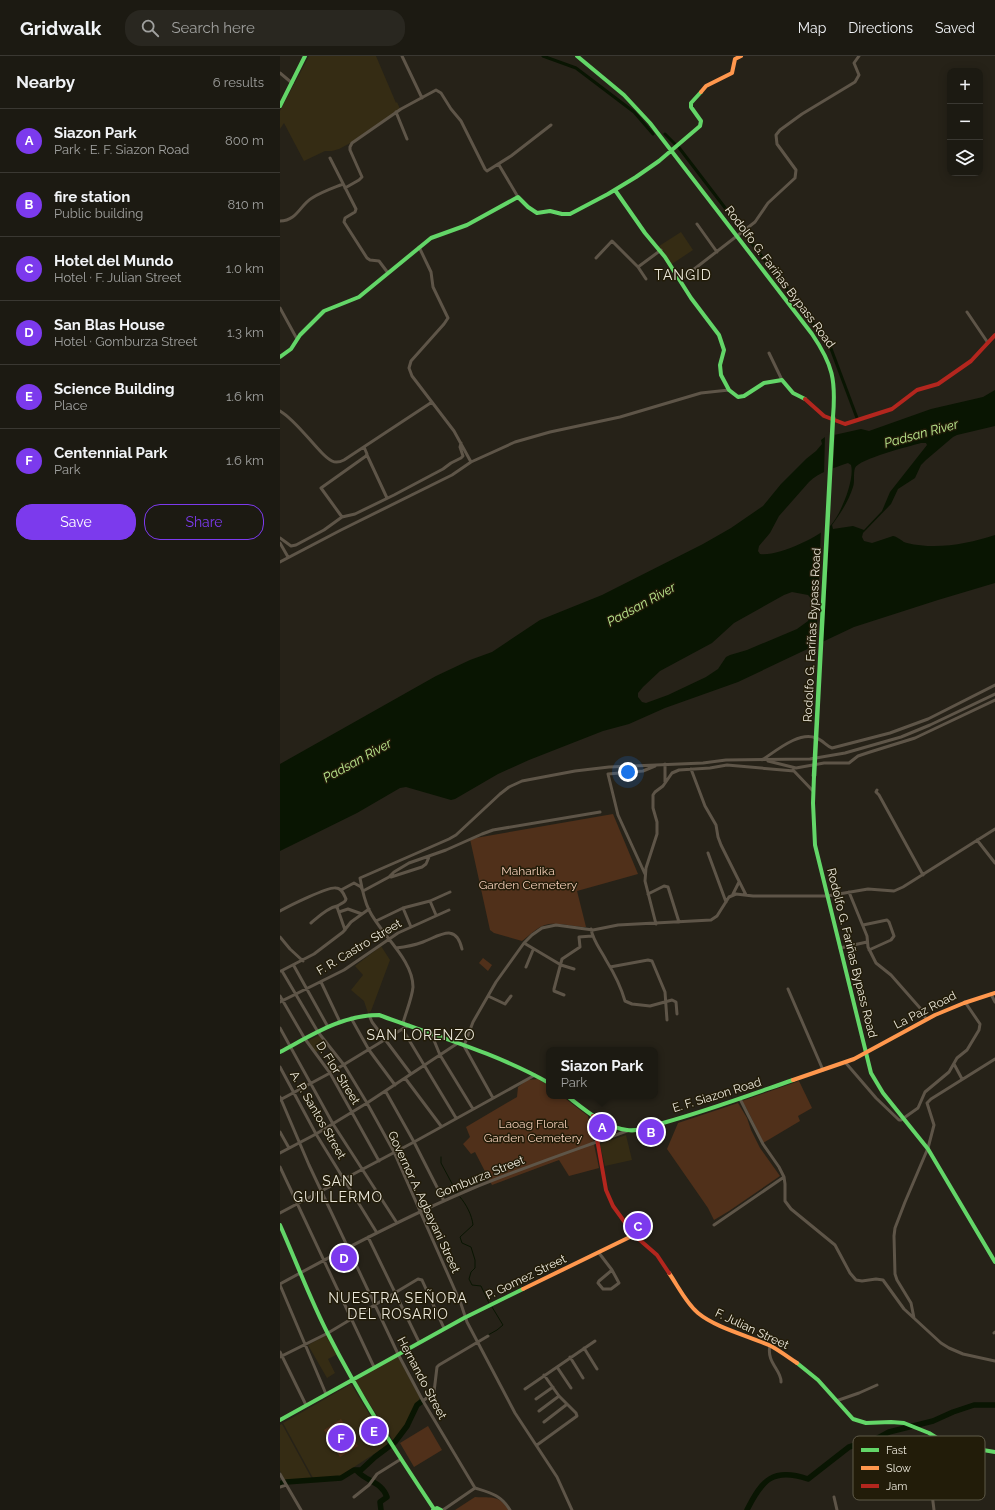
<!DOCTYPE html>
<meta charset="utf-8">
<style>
body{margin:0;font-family:Raleway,sans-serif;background:#292720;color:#f1f3f6}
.controls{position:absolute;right:12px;top:12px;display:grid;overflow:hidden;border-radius:8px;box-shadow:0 2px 10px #0003}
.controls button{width:36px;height:36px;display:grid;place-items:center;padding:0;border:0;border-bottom:1px solid #3a3832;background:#1c1a12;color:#f1f3f6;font:20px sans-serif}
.you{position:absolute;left:348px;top:716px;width:14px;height:14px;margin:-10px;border:3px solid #fff;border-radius:50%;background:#1a73e8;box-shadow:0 0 0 6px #1a73e833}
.badge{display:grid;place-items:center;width:26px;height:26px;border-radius:50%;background:#7c3aed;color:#fff;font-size:13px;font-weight:700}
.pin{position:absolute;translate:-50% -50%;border:2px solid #fff;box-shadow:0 1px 4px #0006}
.popup{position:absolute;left:266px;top:991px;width:112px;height:52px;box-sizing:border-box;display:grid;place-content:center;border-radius:8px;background:#1c1a12;filter:drop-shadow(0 1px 3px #0005);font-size:13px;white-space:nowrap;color:#a0a19f}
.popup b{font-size:15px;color:#f1f3f6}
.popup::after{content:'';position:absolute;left:50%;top:100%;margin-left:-8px;border:8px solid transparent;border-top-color:#1c1a12}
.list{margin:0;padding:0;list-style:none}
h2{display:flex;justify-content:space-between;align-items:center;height:52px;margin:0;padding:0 16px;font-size:17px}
h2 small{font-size:13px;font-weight:400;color:#a0a19f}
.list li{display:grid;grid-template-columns:26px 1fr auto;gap:12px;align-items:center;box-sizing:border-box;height:64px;padding:0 16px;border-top:1px solid #3a3832}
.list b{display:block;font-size:15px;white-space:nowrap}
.list p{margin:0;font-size:13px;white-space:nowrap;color:#a0a19f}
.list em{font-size:13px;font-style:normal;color:#a0a19f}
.actions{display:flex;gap:8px;padding:12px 16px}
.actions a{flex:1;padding:9px 0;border:1px solid #7c3aed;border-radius:16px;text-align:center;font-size:14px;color:#7c3aed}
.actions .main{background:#7c3aed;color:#fff}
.icon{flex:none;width:22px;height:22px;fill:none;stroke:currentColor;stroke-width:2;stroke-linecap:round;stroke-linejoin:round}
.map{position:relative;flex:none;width:715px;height:1454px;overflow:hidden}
header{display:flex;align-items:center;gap:24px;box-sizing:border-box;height:56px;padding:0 20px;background:#1c1a12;border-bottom:1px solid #3a3832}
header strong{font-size:19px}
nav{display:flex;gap:22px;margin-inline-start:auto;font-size:14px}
.search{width:280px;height:36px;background:#292720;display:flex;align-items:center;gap:10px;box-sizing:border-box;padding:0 14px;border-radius:16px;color:#a0a19f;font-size:15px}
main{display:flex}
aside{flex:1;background:#1c1a12}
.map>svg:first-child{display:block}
</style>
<header>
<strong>Gridwalk</strong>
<div class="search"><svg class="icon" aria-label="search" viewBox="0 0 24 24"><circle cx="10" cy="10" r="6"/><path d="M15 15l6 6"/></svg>Search here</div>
<nav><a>Map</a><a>Directions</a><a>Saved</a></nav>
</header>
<main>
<aside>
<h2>Nearby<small>6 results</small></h2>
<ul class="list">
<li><span class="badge">A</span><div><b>Siazon Park</b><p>Park · E. F. Siazon Road</p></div><em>800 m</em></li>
<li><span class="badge">B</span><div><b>fire station</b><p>Public building</p></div><em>810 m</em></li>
<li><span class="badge">C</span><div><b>Hotel del Mundo</b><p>Hotel · F. Julian Street</p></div><em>1.0 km</em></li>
<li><span class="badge">D</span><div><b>San Blas House</b><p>Hotel · Gomburza Street</p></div><em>1.3 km</em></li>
<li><span class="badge">E</span><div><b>Science Building</b><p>Place</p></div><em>1.6 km</em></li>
<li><span class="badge">F</span><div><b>Centennial Park</b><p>Park</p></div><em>1.6 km</em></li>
</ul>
<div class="actions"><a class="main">Save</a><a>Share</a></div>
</aside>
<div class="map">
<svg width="715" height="1454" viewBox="0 0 715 1454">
<rect width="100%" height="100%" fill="#262218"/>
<!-- built -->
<path fill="#352c14" d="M29 0H96L116 47 117 46 120 53 76 84 59 93 52 95H45L24 105 4 67 0 73V55Z
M401 176 413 194 389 210 376 192Z
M101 890 110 904 91 955 88 957 84 945 71 934 83 919 75 910Z
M39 979 47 989 36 996 28 985Z
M346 1079 352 1104 325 1110 320 1088Z
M48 1278 58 1298 48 1303 55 1317 47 1322 28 1289Z
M117 1299 140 1342 121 1378 114 1386 75 1325Z
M71 1328 108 1389 57 1422H33L3 1367Z
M2 1368 32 1423 5 1425 0 1415V1369Z"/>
<!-- green -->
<path fill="#50301a" d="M333 758 358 818 297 835 306 871C295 871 275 865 265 869 256 872 249 880 242 885L214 877 210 874 190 783Z
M203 902 212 909 208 915 199 907Z
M258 1023 269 1030V1040H282L308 1060 319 1112 289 1120 279 1104 212 1129 195 1096 191 1098 183 1088 190 1081 186 1071 237 1041 238 1031 247 1024Z
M519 1025 532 1052 518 1060 520 1065 483 1087C476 1073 471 1059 462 1045Z
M458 1047 467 1062 471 1074 480 1092 500 1120 449 1155 434 1164 428 1152 387 1093 398 1067Z
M316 1066 337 1075 320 1082Z
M61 1363 78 1390 60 1401 44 1374Z
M148 1370 162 1394 134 1411 120 1387Z
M195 1441C213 1442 218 1439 230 1454H175Z"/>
<!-- water -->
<path fill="#091502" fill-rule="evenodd" d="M715 334V370L677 379 673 381 646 404 641 409 635 422 618 433 611 448 583 477 582 481 584 485 592 487 613 480C619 481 622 486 627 487 656 494 688 488 715 479V527L658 544 574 571 458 626 385 652 349 668 323 675 249 704 218 718 175 743 171 744 126 731 120 732 77 757 0 795V708L156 620 190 604 212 596 260 564 322 539 423 488 451 472 483 450 501 428 526 403 536 395 542 388 541 384 545 381 581 373 589 375 651 353 703 341ZM641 387H646L647 389 610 436 602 455 584 474 573 470 553 473 552 469C561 457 569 444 573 431 575 425 573 418 575 412 579 403 630 390 641 387ZM568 407 571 409C575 423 561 458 551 469 539 481 497 501 480 498L478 495 479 490 490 477 499 460 529 426C539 416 554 412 568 407ZM512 536 528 539 534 546V552L528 565 517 573 467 594 450 599 446 601 438 613 426 621 388 639 366 647 362 646 358 641V637L363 631 380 615 432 587 454 567 504 539Z"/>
<!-- pier -->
<path fill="#262218" d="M555 376 553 415 544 419 545 379Z
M550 466 543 589 536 592 541 473Z"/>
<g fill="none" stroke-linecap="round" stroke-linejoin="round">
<!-- stream -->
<path stroke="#091502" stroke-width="1" d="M161 1101V1107L177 1137
M180 1141C186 1148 192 1159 193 1169L180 1181 182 1187 191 1191 195 1204V1212L191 1216 189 1223 192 1229 201 1230 209 1247
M208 1279 217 1274 223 1269 212 1251"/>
<!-- canal -->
<path stroke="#091502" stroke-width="3" d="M263 0 296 12 354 56 373 78
M385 78 395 88
M397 89 462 174
M464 177 550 290 577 362"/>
<!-- river -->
<path stroke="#091502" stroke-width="5.5" d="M77 1415C87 1426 101 1425 107 1441L100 1446 101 1454
M6 1426 61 1422 74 1414H81L95 1401 115 1386 127 1370 137 1349 141 1346
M0 1428 2 1427
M467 1454C482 1424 493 1411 528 1423L569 1391 596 1383 609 1376 653 1365 673 1356 694 1349H715"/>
<!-- street -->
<path stroke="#5e5548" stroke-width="3" d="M122 0 142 42
M0 17 12 27
M116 56 127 83
M50 102 76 153 75 156 65 162 64 166 87 202 90 204 99 205 108 217
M219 109 238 141
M65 132 79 124 82 121 70 94V91L72 87 121 53 156 34 161 37 171 53 181 65 205 113 207 115 231 100 271 69
M0 165C17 165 20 149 32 142 41 136 53 132 63 128
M417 168 437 196
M139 191 151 216 153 231 168 262 164 268 131 305 129 312 132 320 174 375 191 406
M316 202 332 185 358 211 381 194
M358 211 366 223
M400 224 475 166 488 147 515 122 516 114 497 88 496 79 500 74 522 58 575 26 579 19 574 7 579 0
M0 252 17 283
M687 256 708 287
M489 297 502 324
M0 355C14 363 30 385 42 397 45 400 48 403 52 405 56 407 60 406 64 404L152 346
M87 399 107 442
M62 461 41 432 86 400 87 398 84 391
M0 482 11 490 16 489 44 474 62 461 75 458 114 439 163 413 171 407 181 402 183 400 180 391 181 387
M0 487 8 501
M0 506 61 474 172 419 191 406 235 386 270 376 340 361 421 337 449 334
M482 704C496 695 519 675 536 682 543 684 546 690 552 692L610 677 648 663 715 629
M488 705 516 712 544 707H569L578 700 590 696 635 682 715 644
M385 708V726
M411 713 425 750 436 769 438 781 441 789 466 839
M513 714 533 735
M597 734 596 736 599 739 643 819
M697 784 715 807
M428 797 446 846
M365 818 338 759 328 718 363 715 375 710
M111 821 142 811 146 808 149 801
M61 834 74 827 81 831 83 835 109 821 114 816 129 807 166 794 202 778 213 774 320 756
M569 836 587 880 588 891 596 907 611 919 640 952 646 963
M368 838 384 830 388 831 399 866
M453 838 459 826
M150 845 156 859
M123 852 131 871
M0 855C9 850 49 830 56 832 62 832 64 839 66 843 65 848 59 847 57 851L65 874
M59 856 68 853 82 858
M96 865 123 852 150 845 170 836
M31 867C38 861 47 852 57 850
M376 868 365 825 366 812 377 778V766L373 752V739L375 736 383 730 392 717 399 714 430 712 447 709 514 715
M583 869 607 864 609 866 614 880 611 884 589 894
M311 873C313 885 321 894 326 904 334 917 341 931 345 945L352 948 370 950 392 944 396 946 397 958
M0 881 10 893 23 905
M244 887 281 909 294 913
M116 892C125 891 135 889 143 886 161 879 176 867 182 893
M560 892 587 886
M14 910 48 971
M246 911 253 894
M330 911 368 904 372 905 385 936 387 964
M1 915 34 898 63 876 71 866 89 853
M2 915 38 976 64 1009 87 1047 114 1096 181 1248 187 1266 235 1357 277 1421 292 1454
M41 926 60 966
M508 933 543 1014
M711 938 715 946
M284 939 274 935V933L282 903 300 891 299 881 312 880
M0 940 25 983 50 1017 99 1105
M208 940 225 948 231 940
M0 946 64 914 118 877 169 854
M89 959 92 966 131 1018
M71 962 89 994 115 1029
M123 967C126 956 132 942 133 931 133 903 101 879 89 854 84 844 82 833 80 822L169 783 176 779 220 738 229 731 242 725 295 715 329 711 423 707 446 704 530 703 565 697 621 681 650 669 715 638
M0 972 53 1068 117 1167
M123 974 176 1062
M151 977 160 999 193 1053
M565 1006 596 1042 619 1064H621L638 1052 645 1036 669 1016 677 1002 687 994 699 974 700 968 685 946
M674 1008 682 1023
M0 1011 36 1078 97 1177
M125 1022 161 1070
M106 1036 134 1086 164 1145
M0 1041 29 1109 118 1298 143 1345 195 1432
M213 1042 184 990 193 966 216 926 244 887 252 879 262 872 276 869 313 874 338 869 431 864 437 860 449 841 456 838 473 840H547L588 833 614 835 623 831 715 773
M460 1043 483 1088 499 1111 504 1121 505 1128V1145L511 1153 555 1189 570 1217 576 1224 582 1225 596 1223 603 1224 624 1253 661 1287 669 1292 683 1298 715 1305
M0 1044 50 1017 129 969
M0 1076 9 1092
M0 1097 36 1078 87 1047 178 987
M0 1111 94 1311
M0 1157 134 1086 255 1019
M434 1169 504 1121
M88 1181 139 1286
M319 1197 332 1214 339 1227 331 1233H323L318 1227 319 1225 332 1214
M0 1228C62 1194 125 1161 191 1133 242 1112 295 1094 347 1075
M0 1229 46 1338
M634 1262 631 1247 617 1224 615 1218 614 1180 615 1172 625 1146 648 1092 654 1069 647 1047 651 1043 715 1003
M714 1277 715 1276
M490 1290C486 1306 502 1315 501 1326
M304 1292 317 1313
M0 1296 26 1349
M0 1301 48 1277 138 1223 142 1224 164 1272
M290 1301 303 1322
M277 1311 291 1332
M245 1333 315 1285
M256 1343 273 1331
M143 1345 154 1336 157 1311 159 1309 208 1280
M556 1345 579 1337 597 1329
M259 1355 279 1340
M264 1366 286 1349
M257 1389 297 1360 296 1357 279 1340 264 1319
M697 1393 701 1412
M0 1418 21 1454
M0 1431 6 1429
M195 1432C211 1437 221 1439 230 1454
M74 1441 89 1429 97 1418 121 1403
M554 1441 557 1454
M163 1454 195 1432
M654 1454 651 1430 654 1414 671 1391"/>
<!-- fast -->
<path stroke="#63d668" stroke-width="4" d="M297 0 344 39 370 67 532 278C553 309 556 324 553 361
M0 50 25 0
M335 134 365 177 385 201 411 242 439 279 444 294 440 309 441 319 449 334 458 341 464 340 484 327 502 324 513 337 525 343
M0 301 11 293 20 279 44 255 79 241 151 182 187 169 238 141 248 151 257 157 270 155 282 158H290L328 138 356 121 379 105 420 70 421 65 411 51V47L421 36
M534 720 533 747 535 789 591 1017 603 1037 648 1093 715 1206
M0 996C32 979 62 959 99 959 156 980 216 997 269 1027
M287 1040C305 1054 324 1071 347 1074 359 1076 372 1070 383 1067 427 1055 470 1039 513 1024
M0 1169C16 1205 30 1243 48 1278 79 1339 116 1396 154 1453
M517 1307 538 1324 573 1363 586 1367 611 1366 624 1367 649 1377 673 1392 682 1394H703L715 1396
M0 1364 184 1262 243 1233
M153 1454 157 1452 161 1454"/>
<!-- slow -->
<path stroke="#ff974d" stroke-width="4" d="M421 36 426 30 452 17 455 3 461 0
M513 1024 574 1003 655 959 684 947 715 937
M389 1217C398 1230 406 1247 418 1257 436 1272 469 1280 491 1290 500 1295 508 1301 517 1307
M243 1233 354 1179"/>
<!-- jam -->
<path stroke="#b3261e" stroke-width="4" d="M525 343 544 360 565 368 612 353 637 334 658 328 691 305 715 279
M313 1060 326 1134 333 1150 354 1179 377 1199 389 1217"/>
<!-- fast-bridge -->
<path stroke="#63d668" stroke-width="4.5" d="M534 720 553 361"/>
</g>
<g text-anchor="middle" stroke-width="3" stroke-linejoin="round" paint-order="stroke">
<!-- street labels -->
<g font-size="12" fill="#ede9dc" stroke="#221c09">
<text transform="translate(500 221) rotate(53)" y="4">Rodolfo G. Fariñas Bypass Road</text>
<text transform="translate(532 579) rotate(-87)" y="4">Rodolfo G. Fariñas Bypass Road</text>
<text transform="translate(79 891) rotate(-31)" y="4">F. R. Castro Street</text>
<text transform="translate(572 897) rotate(76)" y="4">Rodolfo G. Fariñas Bypass Road</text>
<text transform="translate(645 954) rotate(-27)" y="4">La Paz Road</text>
<text transform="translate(58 1017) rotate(58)" y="4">D. Flor Street</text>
<text transform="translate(437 1039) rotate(-17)" y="4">E. F. Siazon Road</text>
<text transform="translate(38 1059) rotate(60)" y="4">A. P. Santos Street</text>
<text transform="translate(200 1121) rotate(-22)" y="4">Gomburza Street</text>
<text transform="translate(144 1146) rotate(65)" y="4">Governor A. Agbayani Street</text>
<text transform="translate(246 1221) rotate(-26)" y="4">P. Gomez Street</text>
<text transform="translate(472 1273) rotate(25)" y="4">F. Julian Street</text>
<text transform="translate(142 1322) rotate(62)" y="4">Hernando Street</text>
</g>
<!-- park labels -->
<g font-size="12" fill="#f2cdb7" stroke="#221c09">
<text x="248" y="819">Maharlika<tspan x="248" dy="14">Garden Cemetery</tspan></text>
<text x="253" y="1072">Laoag Floral<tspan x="253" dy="14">Garden Cemetery</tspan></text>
</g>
<!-- water labels -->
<g font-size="13" font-style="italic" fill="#beed91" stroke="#221c09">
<text transform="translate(641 377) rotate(-15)" y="5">Padsan River</text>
<text transform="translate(361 548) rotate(-29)" y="5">Padsan River</text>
<text transform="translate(77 704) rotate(-29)" y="5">Padsan River</text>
</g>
<!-- quarter labels -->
<g font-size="14" letter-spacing="1" fill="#ede9dc" stroke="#221c09">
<text x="403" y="224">TANGID</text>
<text x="141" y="984">SAN LORENZO</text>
<text x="58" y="1130">SAN<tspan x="58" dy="16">GUILLERMO</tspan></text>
<text x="118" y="1247">NUESTRA SEÑORA<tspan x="118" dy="16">DEL ROSARIO</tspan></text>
</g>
</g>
<!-- legend -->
<rect x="573" y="1380" width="132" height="64" rx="6" fill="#221c09" stroke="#5f5a48" stroke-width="1"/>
<rect x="581" y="1392" width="18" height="4" fill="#63d668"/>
<rect x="581" y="1410" width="18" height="4" fill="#ff974d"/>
<rect x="581" y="1428" width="18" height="4" fill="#b3261e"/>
<g font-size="11" fill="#ede9dc">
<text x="606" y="1398">Fast</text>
<text x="606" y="1416">Slow</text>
<text x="606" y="1434">Jam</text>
</g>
</svg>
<div class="controls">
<button>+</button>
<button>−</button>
<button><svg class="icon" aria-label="layers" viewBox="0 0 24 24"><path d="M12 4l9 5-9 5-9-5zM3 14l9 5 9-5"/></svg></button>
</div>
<div class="you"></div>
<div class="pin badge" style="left:322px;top:1071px">A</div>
<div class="popup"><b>Siazon Park</b>Park</div>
<div class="pin badge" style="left:371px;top:1076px">B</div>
<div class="pin badge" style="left:358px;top:1170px">C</div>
<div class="pin badge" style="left:64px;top:1202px">D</div>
<div class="pin badge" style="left:94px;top:1375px">E</div>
<div class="pin badge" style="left:61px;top:1382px">F</div>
</div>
</main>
